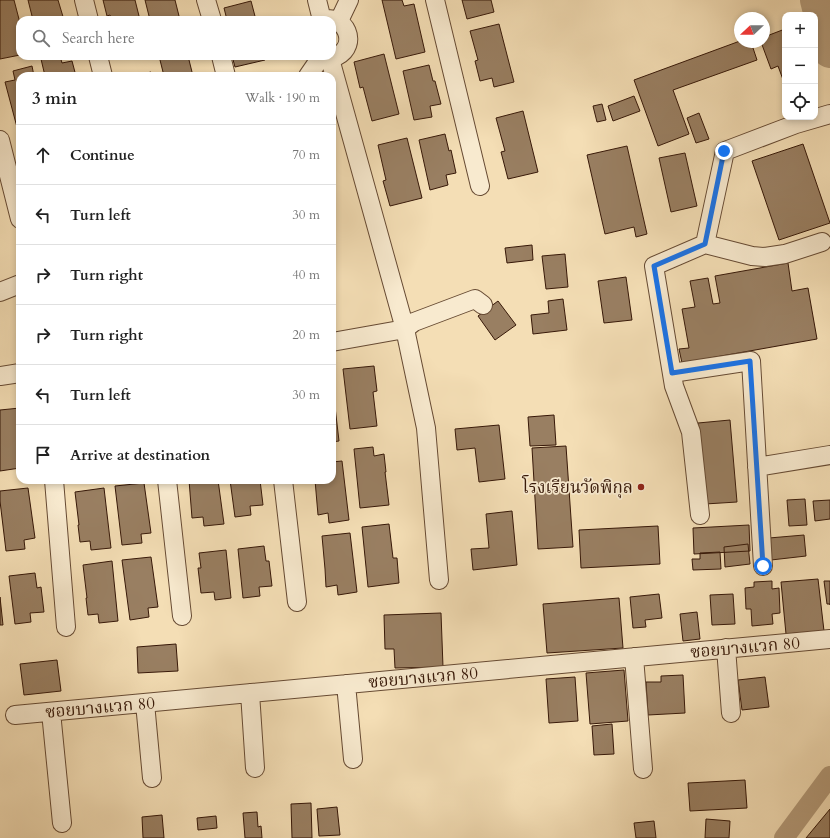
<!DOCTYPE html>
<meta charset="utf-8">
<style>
body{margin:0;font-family:Cardo,"Noto Serif Thai",serif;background:#f6f6f6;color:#222}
.controls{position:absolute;right:12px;top:12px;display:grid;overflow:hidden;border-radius:8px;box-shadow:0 2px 6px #0003}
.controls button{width:36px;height:36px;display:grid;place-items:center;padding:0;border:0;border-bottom:1px solid #e0e0e0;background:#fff;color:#222;font:20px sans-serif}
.compass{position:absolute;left:734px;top:12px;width:36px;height:36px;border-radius:50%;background:#fff;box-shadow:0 2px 6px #0003;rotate:248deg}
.stop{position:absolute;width:12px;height:12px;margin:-9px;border:3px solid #1a73e8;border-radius:50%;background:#fff}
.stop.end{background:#1a73e8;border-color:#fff;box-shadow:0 1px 4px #0008}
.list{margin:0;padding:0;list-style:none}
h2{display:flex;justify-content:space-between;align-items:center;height:52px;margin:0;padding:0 16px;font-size:17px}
h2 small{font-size:13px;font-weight:400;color:#767676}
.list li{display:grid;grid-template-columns:26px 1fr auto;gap:12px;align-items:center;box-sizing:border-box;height:60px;padding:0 16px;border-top:1px solid #e0e0e0}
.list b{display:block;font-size:15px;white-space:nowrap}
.list em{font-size:13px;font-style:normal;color:#767676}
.icon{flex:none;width:22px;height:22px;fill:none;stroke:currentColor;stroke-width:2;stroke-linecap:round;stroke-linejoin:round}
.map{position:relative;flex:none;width:830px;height:838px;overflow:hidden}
.search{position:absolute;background:#fff;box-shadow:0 2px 6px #0003;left:16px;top:16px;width:320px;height:44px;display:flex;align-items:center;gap:10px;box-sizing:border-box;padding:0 14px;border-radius:12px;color:#767676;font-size:15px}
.panel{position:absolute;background:#fff;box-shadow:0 2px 6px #0003;left:16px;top:72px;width:320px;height:412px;border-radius:12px}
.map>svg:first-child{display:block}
</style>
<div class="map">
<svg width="830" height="838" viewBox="0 0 830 838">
<rect width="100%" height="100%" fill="#f4deb5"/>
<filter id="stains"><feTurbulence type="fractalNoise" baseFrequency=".005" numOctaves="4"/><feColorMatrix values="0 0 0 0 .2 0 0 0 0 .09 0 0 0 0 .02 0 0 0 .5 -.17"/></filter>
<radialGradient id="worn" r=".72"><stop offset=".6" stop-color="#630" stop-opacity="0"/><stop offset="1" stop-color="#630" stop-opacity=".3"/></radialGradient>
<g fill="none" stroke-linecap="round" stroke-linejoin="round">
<!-- canal -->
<path stroke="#b49b7a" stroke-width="20" d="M784 838 830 776"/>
<!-- river -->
<path stroke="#b49b7a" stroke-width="34" d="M817 0 830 51"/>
</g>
<!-- building -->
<path fill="#997f62" stroke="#371808" d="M0 0H14L20 23V55L0 59Z
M28 0H58L64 20H33Z
M103 0H135L140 20H112L110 15 107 16Z
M145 0H175L180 20H150Z
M382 0H402L404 6 414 4 425 52 396 59Z
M462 0H491L494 12 467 19Z
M251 1 256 20H227L224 8Z
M499 24 514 82 494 87 492 78 480 81 475 61 478 60 470 31Z
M785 29V85L778 66 771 69 761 42H764V37Z
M740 41 751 42 757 60 673 90 689 134 658 146 634 80Z
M384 54 399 114 372 121 363 87 360 88 354 62Z
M52 56H60L62 63 72 61 76 76H45L41 59Z
M159 56H188L193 76H164Z
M232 56H264L265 60 235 67Z
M429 65 433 81H435L441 104 430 106 432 117 414 120 403 71Z
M32 66 34 76H20V130L18 131 5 82 15 80 13 71Z
M151 72 152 76H134Z
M634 96 640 111 613 121 608 106Z
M602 104 606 120 597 122 593 106Z
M523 111 538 172 508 179 501 152 505 151 496 118Z
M699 113 709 139 696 143 687 118Z
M445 134 449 151 451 150 456 173 446 175 448 185 430 190 419 140Z
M407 138 422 198 390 206 383 181 386 180 378 145Z
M803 144 830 223 779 240 752 161Z
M627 146 647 234 636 237 634 227 605 234 587 155Z
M685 153 697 206 671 212 659 158Z
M532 245 533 260 507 263 505 248Z
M565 254 568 287 546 289 542 256Z
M788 263 792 291 808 288 817 339 682 363 679 349 689 348 682 309 695 307 690 281 708 278 713 304 720 303 715 276Z
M626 277 632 320 604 323 598 281Z
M563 299 567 330 533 334 531 315 549 313 548 301Z
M498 301 516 325 495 340 478 316Z
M374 366 377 391 373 392 377 426 350 429 343 369Z
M332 381 339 441 332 442Z
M20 408V468L0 471V410Z
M554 415 556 445 530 446 528 417Z
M730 420 737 502 705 504 698 423Z
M499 425 505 479 479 482 475 448 457 450 455 429Z
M566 446 573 547 538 549 532 448Z
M373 447 374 456 384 454 386 472H385L389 505 360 508 354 449Z
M342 461 349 520 329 523 328 513 318 515 315 480H332V462Z
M189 480H218L224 524 204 526 203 517 192 518Z
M230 480H260L263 505 250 506 251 515 235 517Z
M144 483 151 533 141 534 142 543 122 545 115 486Z
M28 488 35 538 24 540 25 549 6 551 0 501V491Z
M104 488 111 548 91 550 90 541 80 542 78 525H79L75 492Z
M805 499 807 525 789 526 787 500Z
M830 500V519L815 521 813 501Z
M512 511 517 565 473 570 471 549 489 548 486 514Z
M389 524 393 558H397L399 583 368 587 362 527Z
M749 525 750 551 694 554 693 528Z
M658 526 660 564 581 568 579 530Z
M350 533 357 592 338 595 337 585 326 587 325 569 322 536Z
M804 535 806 556 771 560 769 538Z
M748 544 750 564 725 567 724 547Z
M264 546 266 561H269L272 586 259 587 260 596 243 598 238 549Z
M226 550 231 598 215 600 214 592 201 593 198 568H201L199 553Z
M720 552 721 569 693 570 692 559H700V553Z
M151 557 158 607 148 608 149 617 130 620 122 560Z
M112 561 118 621 99 623 98 614 88 615 86 598H87L83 565Z
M35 573 37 588 41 587 44 612 30 613 31 622 15 624 9 576Z
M818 579 824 631 786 634 781 582Z
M772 581V589L779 588 780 613 772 614 773 624 752 626 751 609H746L745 588 754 587V582Z
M824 581H830V605V604H827Z
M659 594 662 618 645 620 646 627 633 628 630 597Z
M733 594 735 624 712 625 710 595Z
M0 597 3 625H0Z
M619 598 623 648 547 653 543 604Z
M697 612 700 639 683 641 680 614Z
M441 613 443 667 395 668 394 649H385L384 615Z
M176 644 178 671 138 673 137 647Z
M57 660 61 691 24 695 20 664Z
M624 670 628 721 590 724 586 673Z
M683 675 685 713 648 715 646 682H661V676Z
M575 677 578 721 549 723 546 679Z
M765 677 769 707 742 710 738 680Z
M612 724 614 754 594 755 592 726Z
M745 780 747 808 690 811 688 783Z
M311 803 312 838H292L291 804Z
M337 807 340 835 319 836 317 809Z
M830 809V838H806Z
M257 812 258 827 261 826 262 838H245L243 813Z
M162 815 164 838H143L142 817Z
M216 816 217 828 198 830 197 818Z
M706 819 730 821 729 838H705Z
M654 821 656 838H636L634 823Z"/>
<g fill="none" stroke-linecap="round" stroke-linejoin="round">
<defs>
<path id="minor" d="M84 0 89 20
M206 0 212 20
M317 0 322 20
M435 0 480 186
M339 21 349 0
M98 56 103 76
M221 56 226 76
M319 56C325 59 331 60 337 56 359 45 346 13 321 20
M330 59 405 329 426 428 439 580
M308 76 321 57
M0 140 20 219
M705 244 725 151 796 124 830 114
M0 292 20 284
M332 342 405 329 414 322 475 299 483 305
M672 373 751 361 763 566
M0 376 20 373
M757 467 830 455
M54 480 66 627
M167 480 182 616
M283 480 297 602
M700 515 691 432 674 386 654 266 705 244 752 256 765 257 785 254 822 242
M726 648 731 713
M634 657 643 769
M346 684 353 759
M250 693 255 768
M145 703 152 778
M51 712 62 823
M15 715 830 639"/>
</defs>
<!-- minor casing -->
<use href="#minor" stroke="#664a33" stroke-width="20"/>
<!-- minor -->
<use href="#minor" stroke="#f8eacf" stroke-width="18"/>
</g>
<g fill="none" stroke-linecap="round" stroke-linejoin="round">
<!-- route -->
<path stroke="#1a73e8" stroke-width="5" d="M724 151 705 244 654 266 672 373 750 361 763 566"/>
</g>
<!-- markers -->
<circle fill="#8f2418" stroke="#f8eacf" stroke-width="1.5" cx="641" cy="487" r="4"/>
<g text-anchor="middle" stroke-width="3.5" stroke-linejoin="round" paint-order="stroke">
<!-- poi labels -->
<g font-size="17" fill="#371808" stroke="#f8eacf" text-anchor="end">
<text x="633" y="493">โรงเรียนวัดพิกุล</text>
</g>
<!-- street labels -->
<g font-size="17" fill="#371808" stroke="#f8eacf">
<text transform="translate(745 647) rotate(-5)" y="6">ซอยบางแวก 80</text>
<text transform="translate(423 677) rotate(-5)" y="6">ซอยบางแวก 80</text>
<text transform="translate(100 707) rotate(-5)" y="6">ซอยบางแวก 80</text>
</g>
</g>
<rect width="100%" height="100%" filter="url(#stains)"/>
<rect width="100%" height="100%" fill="url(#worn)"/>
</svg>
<div class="controls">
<button>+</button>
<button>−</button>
<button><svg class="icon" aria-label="locate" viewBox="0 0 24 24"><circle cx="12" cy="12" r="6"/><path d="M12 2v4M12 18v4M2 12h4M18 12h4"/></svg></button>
</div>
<svg class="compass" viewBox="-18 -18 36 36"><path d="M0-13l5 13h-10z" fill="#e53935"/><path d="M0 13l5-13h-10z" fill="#767676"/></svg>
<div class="stop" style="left:763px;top:566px"></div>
<div class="stop end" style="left:724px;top:151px"></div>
<div class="search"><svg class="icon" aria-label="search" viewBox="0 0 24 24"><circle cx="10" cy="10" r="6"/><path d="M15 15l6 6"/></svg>Search here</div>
<section class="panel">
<h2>3 min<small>Walk · 190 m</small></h2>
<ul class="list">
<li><svg class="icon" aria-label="ahead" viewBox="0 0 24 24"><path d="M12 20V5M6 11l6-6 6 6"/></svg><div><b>Continue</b></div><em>70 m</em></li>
<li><svg class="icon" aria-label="left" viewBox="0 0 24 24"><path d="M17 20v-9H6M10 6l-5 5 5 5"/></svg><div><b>Turn left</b></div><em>30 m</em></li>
<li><svg class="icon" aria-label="right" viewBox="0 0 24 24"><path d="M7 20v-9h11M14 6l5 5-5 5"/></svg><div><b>Turn right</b></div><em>40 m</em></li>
<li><svg class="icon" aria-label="right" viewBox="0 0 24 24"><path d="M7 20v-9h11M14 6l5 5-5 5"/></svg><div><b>Turn right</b></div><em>20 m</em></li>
<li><svg class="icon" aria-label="left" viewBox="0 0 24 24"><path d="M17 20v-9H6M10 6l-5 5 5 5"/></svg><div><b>Turn left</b></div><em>30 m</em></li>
<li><svg class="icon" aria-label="arrive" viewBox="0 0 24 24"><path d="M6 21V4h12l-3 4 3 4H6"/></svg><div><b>Arrive at destination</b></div></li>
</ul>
</section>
</div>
